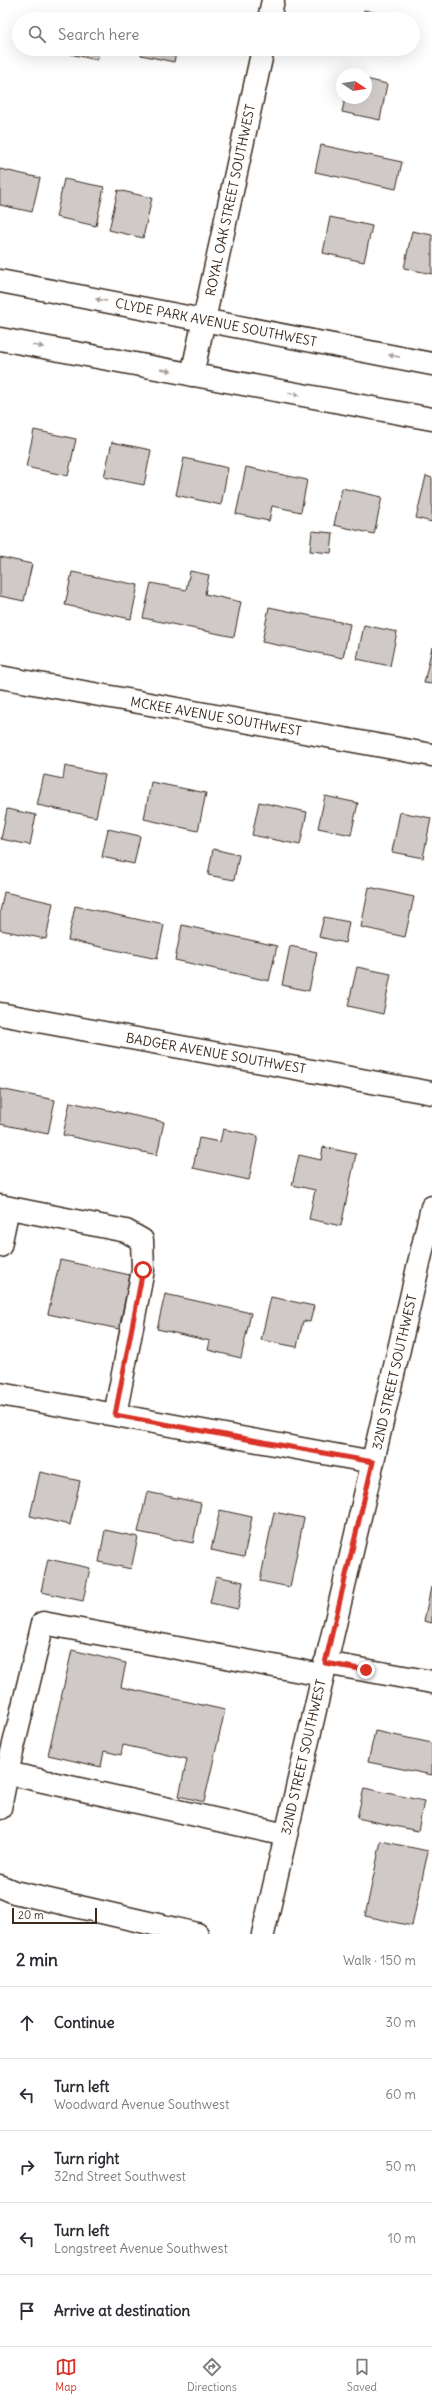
<!DOCTYPE html>
<meta charset="utf-8">
<style>
body{margin:0;font-family:Delius,sans-serif;background:#f2f2f3;color:#2b2b33}
.compass{position:absolute;left:336px;top:68px;width:36px;height:36px;border-radius:50%;background:#fff;box-shadow:0 4px 16px #0002;rotate:102deg}
.scale{position:absolute;left:12px;bottom:10px;width:85px;box-sizing:border-box;padding-left:4px;border:2px solid #3b2a1e;border-top:0;font-size:11px;line-height:14px;white-space:nowrap;color:#3b2a1e;-webkit-text-stroke:3px #fff;paint-order:stroke}
.stop{position:absolute;width:12px;height:12px;margin:-9px;border:3px solid #d93025;border-radius:50%;background:#fff}
.stop.end{background:#d93025;border-color:#fff;box-shadow:0 1px 4px #0008}
.list{margin:0;padding:0;list-style:none}
h2{display:flex;justify-content:space-between;align-items:center;height:52px;margin:0;padding:0 16px;font-size:17px}
h2 small{font-size:13px;font-weight:400;color:#7c7c81}
.list li{display:grid;grid-template-columns:26px 1fr auto;gap:12px;align-items:center;box-sizing:border-box;height:72px;padding:0 16px;border-top:1px solid #e1e1e2}
.list b{display:block;font-size:15px;white-space:nowrap}
.list p{margin:0;font-size:13px;white-space:nowrap;color:#7c7c81}
.list em{font-size:13px;font-style:normal;color:#7c7c81}
.icon{flex:none;width:22px;height:22px;fill:none;stroke:currentColor;stroke-width:2;stroke-linecap:round;stroke-linejoin:round}
.map{position:relative;flex:none;width:432px;height:1934px;overflow:hidden}
.search{position:absolute;background:#fff;box-shadow:0 4px 16px #0002;left:12px;right:12px;top:12px;height:44px;display:flex;align-items:center;gap:10px;box-sizing:border-box;padding:0 14px;border-radius:22px;color:#7c7c81;font-size:15px}
.sheet{height:412px;background:#fff}
nav{display:flex;justify-content:space-around;align-items:center;box-sizing:border-box;height:56px;border-top:1px solid #e1e1e2;background:#fff;font-size:11px;color:#7c7c81}
nav a{display:grid;justify-items:center;gap:2px}
nav .on{color:#d93025}
.map>svg:first-child{display:block}
</style>
<div class="map">
<svg width="432" height="1934" viewBox="0 0 432 1934">
<rect width="100%" height="100%" fill="#fff"/>
<filter id="ink" filterUnits="userSpaceOnUse"><feTurbulence type="fractalNoise" baseFrequency=".025" numOctaves="2"/><feDisplacementMap in="SourceGraphic" scale="8" xChannelSelector="R" yChannelSelector="G"/><feConvolveMatrix kernelMatrix="1 2 1 2 8 2 1 2 1" color-interpolation-filters="sRGB"/></filter>
<g filter="url(#ink)">
<!-- building -->
<path fill="#cfcac7" stroke="#3b2a1e" d="M364 10 405 19H362Z
M149 14 172 19H148Z
M71 49H99L97 60 70 54Z
M142 49H177L174 62 141 55Z
M356 49H389L387 57Z
M366 79 387 84 380 120 342 112 345 98H366Z
M321 145 402 162 396 189 315 172Z
M0 169 40 178 32 212 0 205Z
M64 179 104 187 96 226 56 217Z
M118 190 152 198 143 238 109 230Z
M330 217 372 226 364 262 323 253Z
M412 231 432 235V274L404 268Z
M34 430 76 439 68 476 26 467Z
M112 442 151 450 144 485 104 477Z
M184 458 228 468 221 505 176 495Z
M246 467 307 480 301 512 272 506 269 521 236 514Z
M426 476 432 478V522L416 518Z
M342 488 382 497 374 534 334 525Z
M312 531 333 533 331 553 310 551Z
M0 557 32 564 24 601 0 596Z
M190 571 209 575 205 594 241 602 234 637 143 618 151 583 186 590Z
M72 572 138 585 131 619 65 605Z
M269 607 350 624 343 658 262 642Z
M364 625 397 632 390 666 357 659Z
M432 647V684L424 683Z
M65 766 105 775 96 817 37 805 44 775 63 779Z
M151 782 206 793 198 831 144 819Z
M325 796 358 803 351 835 318 828Z
M259 802 307 812 300 845 252 835Z
M7 809 36 815 30 845 1 839Z
M400 812 431 818 423 858 392 852Z
M108 829 140 836 134 864 102 857Z
M213 849 239 855 234 880 208 875Z
M369 887 414 897 405 937 361 927Z
M4 892 53 903 46 939 0 930V912Z
M75 906 164 925 157 959 68 940Z
M324 917 349 922 345 943 319 937Z
M182 925 277 946 269 981 175 960Z
M290 946 317 952 309 991 282 985Z
M357 967 391 974 383 1014 348 1006Z
M0 1089 55 1100 48 1134 0 1124Z
M70 1102 164 1122 157 1155 63 1135Z
M223 1129 258 1136 249 1180 193 1168 199 1138 220 1142Z
M323 1147 356 1154 341 1226 309 1219 315 1190 292 1185 299 1155 321 1160Z
M60 1260 130 1275 119 1329 48 1314Z
M165 1294 251 1313 241 1358 208 1350 210 1341 157 1329Z
M271 1297 314 1306 310 1322 303 1321 297 1347 261 1340Z
M40 1472 80 1481 70 1525 30 1516Z
M147 1492 201 1503 193 1543 138 1532Z
M220 1510 252 1517 244 1557 211 1550Z
M274 1512 304 1518 290 1587 260 1581Z
M105 1530 138 1537 131 1569 99 1562Z
M48 1559 90 1568 83 1601 41 1592Z
M216 1576 243 1582 238 1609 210 1603Z
M431 1587H432V1623L424 1621Z
M72 1650 126 1663 121 1687 225 1710 204 1802 179 1796 187 1759 123 1745 121 1755 104 1751 101 1767 48 1755Z
M375 1731 432 1743V1775L368 1762Z
M364 1788 424 1801 418 1831 357 1818Z
M381 1841 428 1851 412 1926 365 1916Z"/>
<g fill="none" stroke-linecap="round" stroke-linejoin="round">
<defs>
<path id="minor" d="M269 19 273 0
M192 375 263 49
M0 677 432 755
M0 1014 432 1093
M0 1206 126 1231 142 1240 143 1270 115 1415
M0 1246 8 1208
M0 1394 373 1462
M325 1663 432 1682
M0 1808 7 1773
M286 1835 7 1773 43 1623 322 1675
M0 1886 14 1892 197 1934
M263 1934 432 1207"/>
<path id="major" d="M0 281 432 364
M0 339 432 419"/>
</defs>
<!-- minor casing -->
<use href="#minor" stroke="#3b2a1e" stroke-width="25"/>
<!-- major casing -->
<use href="#major" stroke="#3b2a1e" stroke-width="25"/>
<!-- minor -->
<use href="#minor" stroke="#fff" stroke-width="22"/>
<!-- major -->
<use href="#major" stroke="#fff" stroke-width="22"/>
</g>
<!-- one-way arrows -->
<defs><path id="oneway-solid" d="M-6-.8H1V-3.2L6.5 0L1 3.2V.8H-6Z"/></defs>
<g fill="#a79f9a">
<use href="#oneway-solid" transform="translate(101 300) rotate(-169)"/>
<use href="#oneway-solid" transform="translate(38 346) rotate(10)"/>
<use href="#oneway-solid" transform="translate(394 356) rotate(-169)"/>
<use href="#oneway-solid" transform="translate(166 370) rotate(10)"/>
<use href="#oneway-solid" transform="translate(294 394) rotate(10)"/>
</g>
</g>
<g fill="none" stroke-linecap="round" stroke-linejoin="round" filter="url(#ink)">
<!-- route -->
<path stroke="#d93025" stroke-width="5" d="M143 1270 115 1415 373 1462 325 1663 366 1670"/>
</g>
<g text-anchor="middle" stroke-width="3" stroke-linejoin="round" paint-order="stroke">
<!-- street labels -->
<g font-size="13" fill="#3b2a1e" stroke="#fff">
<text transform="translate(230 200) rotate(-78)" y="5">ROYAL OAK STREET SOUTHWEST</text>
<text transform="translate(216 322) rotate(11)" y="5">CLYDE PARK AVENUE SOUTHWEST</text>
<text transform="translate(216 716) rotate(10)" y="5">MCKEE AVENUE SOUTHWEST</text>
<text transform="translate(216 1053) rotate(10)" y="5">BADGER AVENUE SOUTHWEST</text>
<text transform="translate(394 1372) rotate(-77)" y="5">32ND STREET SOUTHWEST</text>
<text transform="translate(303 1757) rotate(-77)" y="5">32ND STREET SOUTHWEST</text>
</g>
</g>
</svg>
<svg class="compass" viewBox="-18 -18 36 36"><path d="M0-13l5 13h-10z" fill="#e53935"/><path d="M0 13l5-13h-10z" fill="#7c7c81"/></svg>
<div class="scale">20 m</div>
<div class="stop" style="left:143px;top:1270px"></div>
<div class="stop end" style="left:366px;top:1670px"></div>
<div class="search"><svg class="icon" aria-label="search" viewBox="0 0 24 24"><circle cx="10" cy="10" r="6"/><path d="M15 15l6 6"/></svg>Search here</div>
</div>
<section class="sheet">
<h2>2 min<small>Walk · 150 m</small></h2>
<ul class="list">
<li><svg class="icon" aria-label="ahead" viewBox="0 0 24 24"><path d="M12 20V5M6 11l6-6 6 6"/></svg><div><b>Continue</b></div><em>30 m</em></li>
<li><svg class="icon" aria-label="left" viewBox="0 0 24 24"><path d="M17 20v-9H6M10 6l-5 5 5 5"/></svg><div><b>Turn left</b><p>Woodward Avenue Southwest</p></div><em>60 m</em></li>
<li><svg class="icon" aria-label="right" viewBox="0 0 24 24"><path d="M7 20v-9h11M14 6l5 5-5 5"/></svg><div><b>Turn right</b><p>32nd Street Southwest</p></div><em>50 m</em></li>
<li><svg class="icon" aria-label="left" viewBox="0 0 24 24"><path d="M17 20v-9H6M10 6l-5 5 5 5"/></svg><div><b>Turn left</b><p>Longstreet Avenue Southwest</p></div><em>10 m</em></li>
<li><svg class="icon" aria-label="arrive" viewBox="0 0 24 24"><path d="M6 21V4h12l-3 4 3 4H6"/></svg><div><b>Arrive at destination</b></div></li>
</ul>
</section>
<nav>
<a class="on"><svg class="icon" aria-label="map" viewBox="0 0 24 24"><path d="M3 6l6-2 6 2 6-2v14l-6 2-6-2-6 2zM9 4v14M15 6v14"/></svg>Map</a>
<a><svg class="icon" aria-label="directions" viewBox="0 0 24 24"><path d="M12 3l9 9-9 9-9-9zM9 14v-3h6M13 9l2 2-2 2"/></svg>Directions</a>
<a><svg class="icon" aria-label="saved" viewBox="0 0 24 24"><path d="M7 4h10v16l-5-4-5 4z"/></svg>Saved</a>
</nav>
